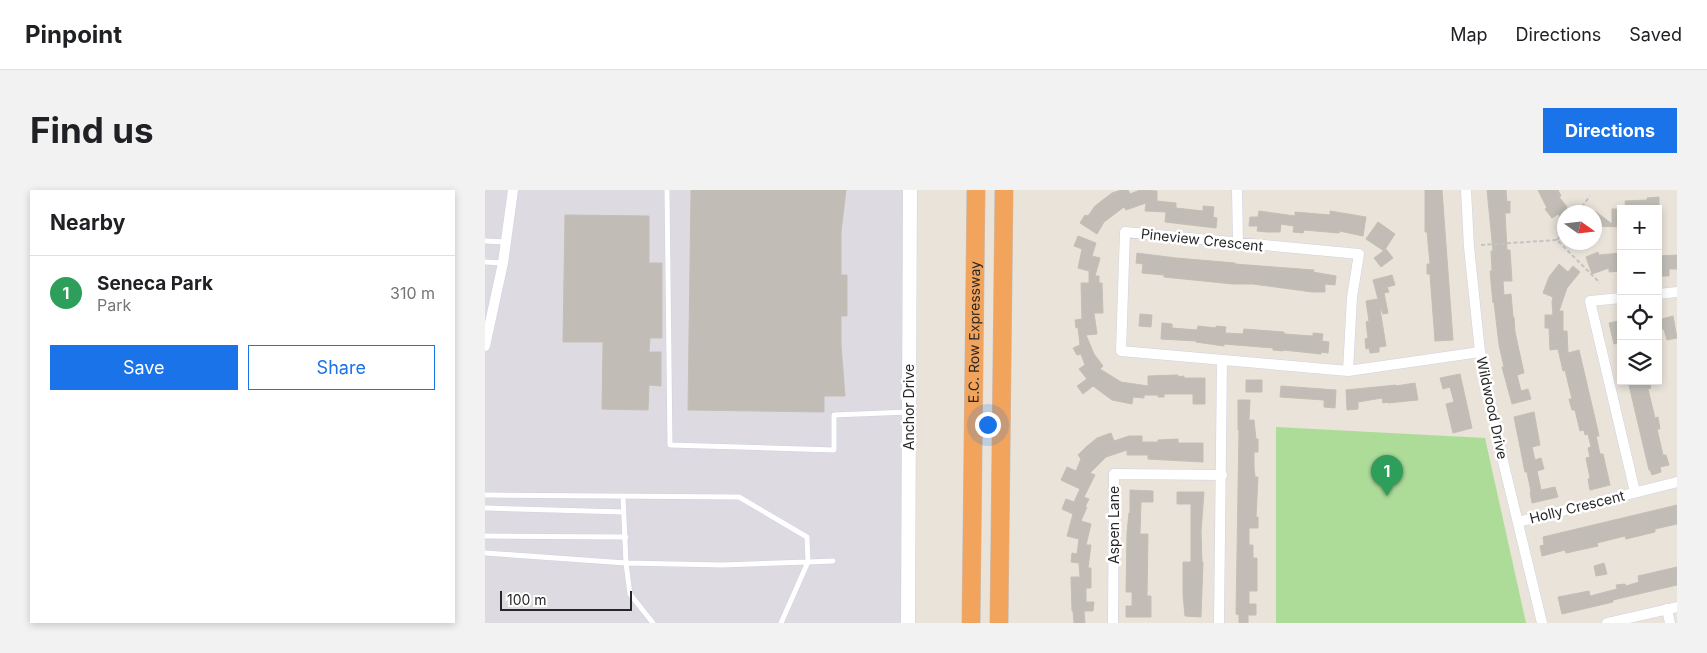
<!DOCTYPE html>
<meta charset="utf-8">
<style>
body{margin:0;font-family:Inter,sans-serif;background:#f2f2f2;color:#202124}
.controls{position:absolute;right:15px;top:15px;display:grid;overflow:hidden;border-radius:0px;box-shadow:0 2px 8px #0003}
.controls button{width:45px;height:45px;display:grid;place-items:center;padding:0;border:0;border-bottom:1px solid #e0e0e0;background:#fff;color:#202124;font:25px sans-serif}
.compass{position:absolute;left:1072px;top:15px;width:45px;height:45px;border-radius:50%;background:#fff;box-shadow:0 2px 8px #0003;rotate:104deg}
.scale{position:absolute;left:15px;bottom:12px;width:132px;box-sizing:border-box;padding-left:5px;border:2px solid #272727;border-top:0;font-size:14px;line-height:18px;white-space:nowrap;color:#272727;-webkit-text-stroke:4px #fff;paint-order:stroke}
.you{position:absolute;left:502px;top:234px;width:18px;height:18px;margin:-12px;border:4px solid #fff;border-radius:50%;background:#1a73e8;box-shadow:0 0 0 8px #1a73e833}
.badge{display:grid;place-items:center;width:32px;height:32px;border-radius:50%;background:#1a73e8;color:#fff;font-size:16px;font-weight:700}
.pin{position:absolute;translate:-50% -41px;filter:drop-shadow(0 1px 2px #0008)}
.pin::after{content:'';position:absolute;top:26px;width:18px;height:15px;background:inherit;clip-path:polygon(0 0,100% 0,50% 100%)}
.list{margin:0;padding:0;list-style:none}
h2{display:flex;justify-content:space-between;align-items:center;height:65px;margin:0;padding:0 20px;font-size:21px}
h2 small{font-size:16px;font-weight:400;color:#757577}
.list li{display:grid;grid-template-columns:32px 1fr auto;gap:15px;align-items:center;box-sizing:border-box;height:75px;padding:0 20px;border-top:1px solid #e0e0e0}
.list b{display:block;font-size:19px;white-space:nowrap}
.list p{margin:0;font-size:16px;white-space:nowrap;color:#757577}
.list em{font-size:16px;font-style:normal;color:#757577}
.actions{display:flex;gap:10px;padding:15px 20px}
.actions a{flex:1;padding:11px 0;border:1px solid #1a73e8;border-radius:0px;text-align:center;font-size:18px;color:#1a73e8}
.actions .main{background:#1a73e8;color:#fff}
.icon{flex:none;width:28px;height:28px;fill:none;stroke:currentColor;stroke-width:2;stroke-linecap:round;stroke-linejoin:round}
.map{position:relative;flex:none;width:1192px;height:433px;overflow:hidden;border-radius:0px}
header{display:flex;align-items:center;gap:30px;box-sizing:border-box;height:70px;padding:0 25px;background:#fff;border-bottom:1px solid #e0e0e0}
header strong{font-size:24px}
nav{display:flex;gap:28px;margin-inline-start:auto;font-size:18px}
.intro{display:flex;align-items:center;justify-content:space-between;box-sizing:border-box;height:120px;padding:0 30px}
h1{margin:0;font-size:35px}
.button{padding:12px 22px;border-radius:0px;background:#1a73e8;color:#fff;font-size:18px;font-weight:700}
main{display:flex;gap:30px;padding:0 30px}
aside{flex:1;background:#fff;border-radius:0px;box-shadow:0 2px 8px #0003}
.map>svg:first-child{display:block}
</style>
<header>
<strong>Pinpoint</strong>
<nav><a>Map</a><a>Directions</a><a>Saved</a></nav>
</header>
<div class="intro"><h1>Find us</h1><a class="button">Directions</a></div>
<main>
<aside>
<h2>Nearby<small></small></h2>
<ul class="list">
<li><span class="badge" style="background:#2e9e5b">1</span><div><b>Seneca Park</b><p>Park</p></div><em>310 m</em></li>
</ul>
<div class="actions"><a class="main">Save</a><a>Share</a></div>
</aside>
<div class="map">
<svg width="1192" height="433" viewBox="0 0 1192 433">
<rect width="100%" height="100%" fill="#e9e3da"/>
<!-- industrial -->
<path fill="#dddae2" d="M0 0H419L418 433H0Z"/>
<!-- green -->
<path fill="#addc99" d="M791 237 1000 248 1041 433H791Z"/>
<!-- building -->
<path fill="#c1bdb6" stroke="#c4bfb4" d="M206 0H361L356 42V85H362V126H356V155L360 206H339V222L203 220Z
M636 0H643L645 4 655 0 672 1V11L691 13V18L718 21V16L729 17 728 27 732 28 731 38 680 32 681 22 660 21 661 13 641 20 639 17 619 32 612 44 595 33 600 25 603 26 610 16 627 3Z
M940 0H957L968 150 950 151 945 84H942V74H945L942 42H940Z
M1002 0H1021L1022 12 1025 11V23H1020L1022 60H1025L1027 91H1018L1019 105 1026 104 1028 127H1029L1030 142 1039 183 1032 185 1036 201 1043 199 1046 209 1027 214 1017 177H1019L1014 155 1009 112 1008 113 1005 81H1007L1006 61H1008Z
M1053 0H1073L1076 6 1074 7 1082 17 1081 19 1084 22H1080V33L1073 24 1067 28 1060 19 1062 18Z
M1174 7V19H1141L1140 11 1162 10V8Z
M1127 19H1136V37L1110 36V21L1127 34Z
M774 21 810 26V22L845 25V21L881 27 878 46 855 41 854 43 819 40 818 43 808 42 809 36 796 34 795 42H782L772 41 773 36H764L765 27H773Z
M80 25 164 26V73H177V148H165L164 162H176V196L164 195 163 220 117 219 118 152H78Z
M893 32 910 44 899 61 881 49Z
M593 46 611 53 607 66 615 68 610 86H614V93H617L618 123H609L612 144 601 145 609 164 618 176 615 179 636 192 663 196V186L693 185V187L699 186V188H720V214H708V204H679V207H673V205H659V208L648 207 647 214 627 210 608 196 598 204 592 196 602 189 594 179 600 175 596 164 592 165 588 158 595 155 593 137 591 138 590 130 597 129 596 93H604V81L593 78 597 59 589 56Z
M901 59 908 68 896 77 889 68Z
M1113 62 1114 65 1136 63V81L1124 82V78L1107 84 1101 67Z
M652 63 691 68 750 73V74L829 80 828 82 851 86 850 95 840 94V102H827L768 94H748L679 87V85L657 83 658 74 651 73Z
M1192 65V79H1184V86H1173V66Z
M1074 74 1083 82 1088 76 1095 82 1082 98 1074 121H1078V141H1082L1083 163 1094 160 1112 237 1114 246H1111L1115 264H1118L1125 295 1105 300 1103 289 1105 288 1101 268 1105 267 1103 258 1106 257 1103 244 1100 245 1099 240 1095 241 1090 220H1087L1084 209H1087L1080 180 1078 181 1073 159 1065 160 1064 138H1060V125H1068L1067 112 1068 107 1058 103 1064 87Z
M907 85 910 95 902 97 904 102 899 103 903 123 898 124 896 119H895L901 156 894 157V162L885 163 884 158 881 159 880 149 883 148 881 132 884 131 881 111 893 109 888 90Z
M655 124 667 125 666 137 654 136Z
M1188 126 1192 148 1182 150 1179 139 1173 140V130Z
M1134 131H1136V152L1129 154 1124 133Z
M677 133 687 134V138L712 140 713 136 731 138V136L741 137 740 143 758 144 759 139 799 142V144L828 146V143L838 144 837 151 844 152 843 163 836 162V164L798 160V161L788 160V158L739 154V156L711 152V151L676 149Z
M975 184 987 238 968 243 961 214 969 212 965 197 958 199 955 188Z
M761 190H777V202H761Z
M1143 191H1164L1166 198 1163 199 1170 228 1173 227 1175 239H1172L1178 265H1181L1184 275 1175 277 1176 282 1167 285 1165 280H1164Z
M930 193 933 210 903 213V212L898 213 897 208 873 212V219L862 220 861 200 911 195V196Z
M796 196 851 200 850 218 839 217V210L795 207Z
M753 210H765L764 230H769L771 249H773V262H769V278L770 287H773L771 327H773V338H764V355H768V368H772V401H764V414H771V425H763V433H754V425L751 424 754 240H753Z
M1049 222 1055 255 1047 257 1050 270 1056 268 1059 279 1052 281 1056 300 1070 297 1073 307 1047 313 1045 302H1046L1042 282H1040L1029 227Z
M626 243 629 251 644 246H657V252H673V250L693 249V253H718V272L663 269V265H642V260L621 267 605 283 610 285 599 307 604 309 600 317H602L596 331 606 334 601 355H606L603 378H606V398H601V412H609L608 421H599L600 433H589L588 421H587L586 387H595L594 373 586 372 587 363 592 364 594 349 582 346 588 324 577 319 581 309 589 312 595 299 576 290 582 277 591 281 596 269 593 265 601 257 612 248Z
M645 300 668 301V312H656L655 344H663L662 406H666V427H641V416H647V402H641L642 343 644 323H645Z
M692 302H719L716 342 717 372H718L716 427 700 426 698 405V372H706V314H692Z
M1192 315V334L1170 339V342L1141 349 1140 346 1112 353 1113 356 1081 363 1080 360 1057 366 1055 356 1059 355 1058 347Z
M1119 373 1122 384 1111 386 1109 376Z
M1192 377V395L1128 410V412L1077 424 1073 407 1104 401 1105 406 1132 399 1131 395 1140 394 1141 396 1154 392 1153 386Z"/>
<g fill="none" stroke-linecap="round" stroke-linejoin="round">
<defs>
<path id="lane" d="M182 0 185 255 349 260V225L423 222
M0 51 21 52
M0 72 18 73
M0 305 254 307 322 347 323 372 237 375 141 373 0 363
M138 306 141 373 145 404 168 433
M0 318 139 322
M0 346 141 347
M296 433 323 372 348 371"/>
<path id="street" d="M752 0 753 53
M981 0 984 57 995 162 1012 246 1057 433
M1173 104 1192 102
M1136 108 1105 111 1150 302
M0 156 18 73 28 0
M863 181 867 107 874 64 640 42 636 161 863 181 995 162
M1033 332 1192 292
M1182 419 1185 433
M628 433 629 284 737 285
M734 433 737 170
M1122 433 1192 417"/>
<path id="secondary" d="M423 433 425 0"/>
<g id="highway">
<path id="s1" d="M486 433 491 0"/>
<path d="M514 433 519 0"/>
</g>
</defs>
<!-- lane casing -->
<use href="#lane" stroke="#cfd2e0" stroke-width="6"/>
<!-- street casing -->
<use href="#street" stroke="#cfd2e0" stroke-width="11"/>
<!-- secondary casing -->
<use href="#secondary" stroke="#cfd2e0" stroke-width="15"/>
<!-- highway casing -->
<use href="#highway" stroke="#c3c3c3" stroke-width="19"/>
<!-- path -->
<path stroke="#c3c3c3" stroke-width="2" stroke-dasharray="4 2.5" stroke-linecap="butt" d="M1093 22 1105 6
M1072 50 1080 40
M996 55 1072 50 1115 93"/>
<!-- lane -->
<use href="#lane" stroke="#fff" stroke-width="5"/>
<!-- street -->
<use href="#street" stroke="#fff" stroke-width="10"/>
<!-- secondary -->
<use href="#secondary" stroke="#fff" stroke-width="14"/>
<!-- highway -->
<use href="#highway" stroke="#f2a45c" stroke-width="18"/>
</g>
<g text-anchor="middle" stroke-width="5" stroke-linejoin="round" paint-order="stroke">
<!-- street labels -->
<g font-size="14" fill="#272727" stroke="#fff">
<text transform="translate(717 50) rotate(6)" y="5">Pineview Crescent</text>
<text dy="5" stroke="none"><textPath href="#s1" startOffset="291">E.C. Row Expressway</textPath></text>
<text transform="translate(424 217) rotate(-90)" y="5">Anchor Drive</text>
<text transform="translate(1007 218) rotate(78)" y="5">Wildwood Drive</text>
<text transform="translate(1092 317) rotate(-14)" y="5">Holly Crescent</text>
<text transform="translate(629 335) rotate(-90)" y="5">Aspen Lane</text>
</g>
</g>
</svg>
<div class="controls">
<button>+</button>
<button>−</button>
<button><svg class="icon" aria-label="locate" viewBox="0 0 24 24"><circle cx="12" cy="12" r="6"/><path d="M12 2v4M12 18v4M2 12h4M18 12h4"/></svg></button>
<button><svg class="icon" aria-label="layers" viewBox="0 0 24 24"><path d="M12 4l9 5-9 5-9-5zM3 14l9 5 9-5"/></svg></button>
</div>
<svg class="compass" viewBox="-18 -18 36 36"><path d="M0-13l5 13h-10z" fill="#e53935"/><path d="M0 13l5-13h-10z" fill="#757577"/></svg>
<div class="scale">100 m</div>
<div class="you"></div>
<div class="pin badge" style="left:902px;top:306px;background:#2e9e5b">1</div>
</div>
</main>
